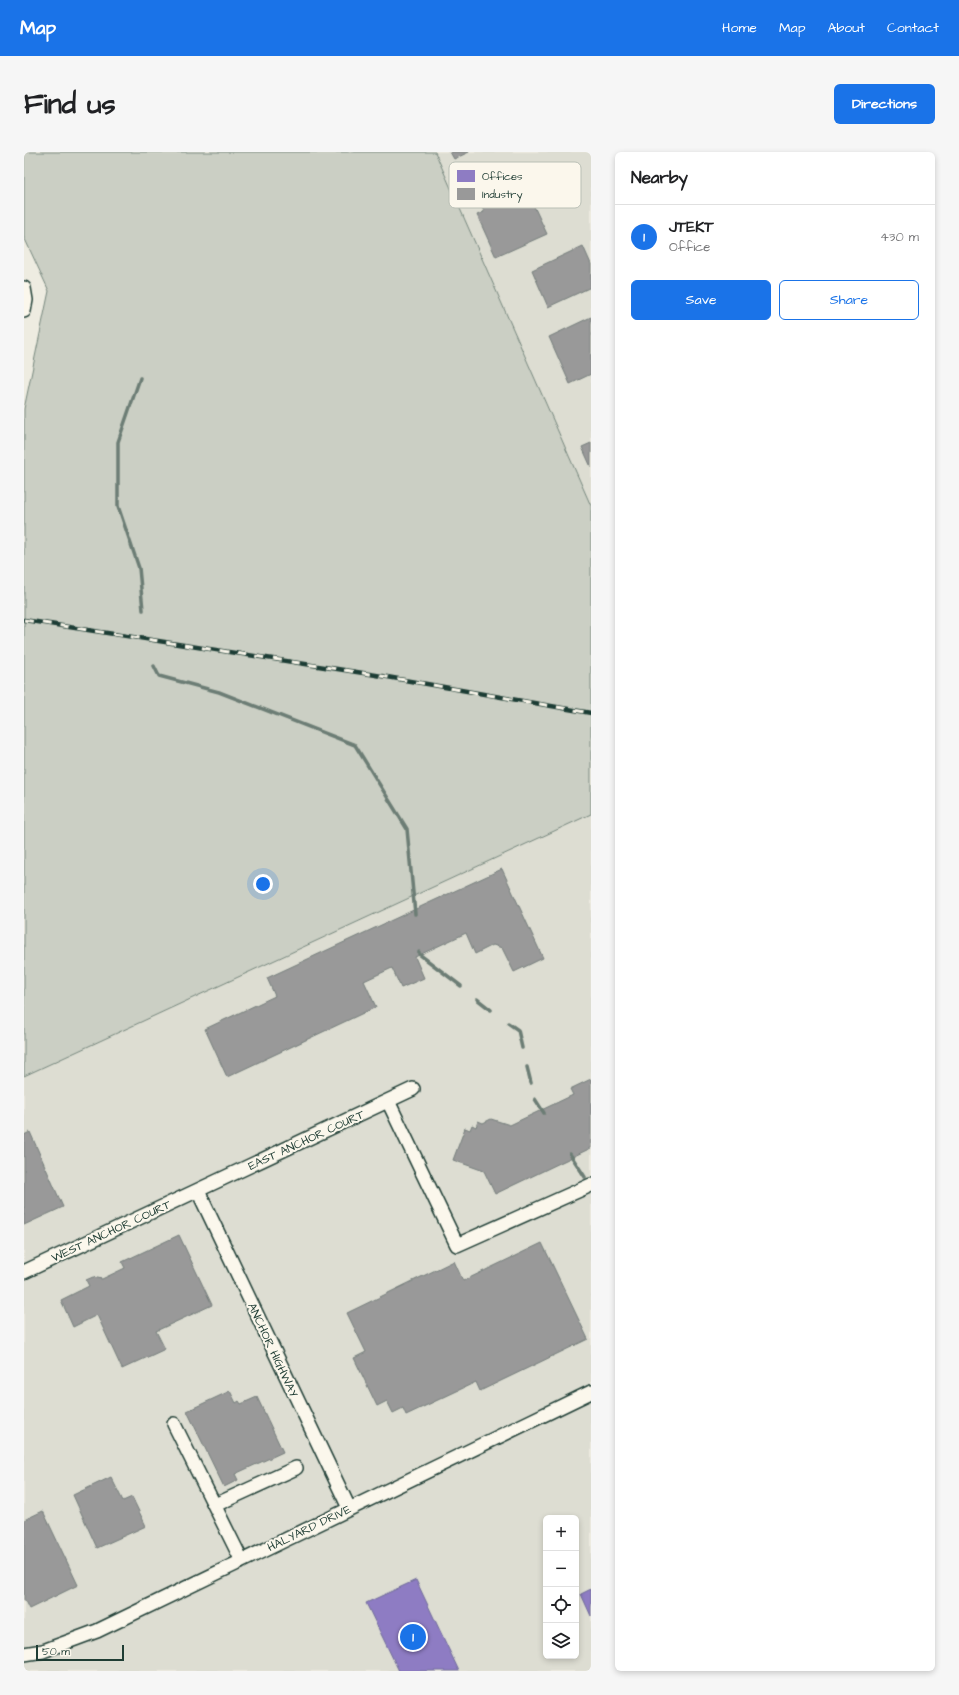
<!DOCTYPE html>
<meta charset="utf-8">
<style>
body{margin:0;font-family:"Architects Daughter",sans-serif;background:#f6f6f6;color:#202124}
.controls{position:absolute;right:12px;bottom:12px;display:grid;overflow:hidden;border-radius:6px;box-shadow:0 2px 6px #0003}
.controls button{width:36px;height:36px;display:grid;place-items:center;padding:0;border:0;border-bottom:1px solid #e0e0e0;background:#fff;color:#202124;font:20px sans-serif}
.scale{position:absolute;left:12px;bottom:10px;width:88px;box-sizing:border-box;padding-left:4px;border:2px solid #1f3d34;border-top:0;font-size:11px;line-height:14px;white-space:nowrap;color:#1f3d34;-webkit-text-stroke:3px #fbf7ec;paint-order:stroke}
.you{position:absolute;left:239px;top:732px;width:14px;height:14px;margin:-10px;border:3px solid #fff;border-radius:50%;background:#1a73e8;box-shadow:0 0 0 6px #1a73e833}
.badge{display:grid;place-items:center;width:26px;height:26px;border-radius:50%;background:#1a73e8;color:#fff;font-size:13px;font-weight:700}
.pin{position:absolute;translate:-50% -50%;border:2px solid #fff;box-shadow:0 1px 4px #0006}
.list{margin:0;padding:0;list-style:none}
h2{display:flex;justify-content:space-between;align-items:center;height:52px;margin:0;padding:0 16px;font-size:17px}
h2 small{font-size:13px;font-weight:400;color:#757577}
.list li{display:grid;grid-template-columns:26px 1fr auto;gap:12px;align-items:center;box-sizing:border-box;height:64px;padding:0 16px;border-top:1px solid #e0e0e0}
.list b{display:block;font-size:15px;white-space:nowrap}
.list p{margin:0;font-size:13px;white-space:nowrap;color:#757577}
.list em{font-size:13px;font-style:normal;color:#757577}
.actions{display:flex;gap:8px;padding:12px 16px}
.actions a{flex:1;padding:9px 0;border:1px solid #1a73e8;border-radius:6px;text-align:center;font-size:14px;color:#1a73e8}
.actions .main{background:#1a73e8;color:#fff}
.icon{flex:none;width:22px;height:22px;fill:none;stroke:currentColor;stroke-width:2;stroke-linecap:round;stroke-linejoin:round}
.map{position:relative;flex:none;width:567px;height:1519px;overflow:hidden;border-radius:6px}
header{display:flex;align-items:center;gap:24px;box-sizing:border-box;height:56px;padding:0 20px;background:#1a73e8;color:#fff}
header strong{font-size:19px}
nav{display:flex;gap:22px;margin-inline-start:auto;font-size:14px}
.intro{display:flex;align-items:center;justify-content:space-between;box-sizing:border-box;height:96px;padding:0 24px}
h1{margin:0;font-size:28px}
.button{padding:10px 18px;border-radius:6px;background:#1a73e8;color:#fff;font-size:14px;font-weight:700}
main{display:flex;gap:24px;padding:0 24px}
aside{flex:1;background:#fff;border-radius:6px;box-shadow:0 2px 6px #0003}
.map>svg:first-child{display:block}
</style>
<header>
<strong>Map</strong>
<nav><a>Home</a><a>Map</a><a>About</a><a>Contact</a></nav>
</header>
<div class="intro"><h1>Find us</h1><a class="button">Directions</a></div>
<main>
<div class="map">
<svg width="567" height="1519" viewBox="0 0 567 1519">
<rect width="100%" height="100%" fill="#eeece1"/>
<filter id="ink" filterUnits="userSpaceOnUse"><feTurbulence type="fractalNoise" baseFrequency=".025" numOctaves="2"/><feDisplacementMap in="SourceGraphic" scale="8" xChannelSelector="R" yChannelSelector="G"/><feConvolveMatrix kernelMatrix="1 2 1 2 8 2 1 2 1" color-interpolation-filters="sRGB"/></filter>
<g filter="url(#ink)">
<!-- built -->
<path fill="#ddddd2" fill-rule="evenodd" d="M411 0H567V354Z
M567 662V1519H0V924ZM522 1366H552V1504H522Z"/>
<!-- green -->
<path fill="#cbcfc4" stroke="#75867c" d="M0 0H411L567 354V662L0 924V257L25 139 0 85Z"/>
<!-- offices -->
<path fill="#8e7cc3" stroke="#6d6998" d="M392 1428 435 1519H375L342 1451Z
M567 1437V1464L557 1442Z"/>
<!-- industry -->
<path fill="#999" stroke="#747d7b" d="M426 0H445L430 7Z
M493 36 501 53 508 50 523 82 472 105 453 63 460 60 457 52Z
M559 94 567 112V135L524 155 508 118Z
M567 165V222L546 232 525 185Z
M567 291V315L558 295Z
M478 717 519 806 490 820 478 796 469 793 451 802 442 781 391 805 400 826 377 836 368 816 340 829 352 855 203 925 181 877 251 844 243 826Z
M567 927V996L471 1042 460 1019 429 1008 441 976 446 978 448 973 452 975 454 969 459 971 467 967 486 973 549 943 546 937Z
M6 980 39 1055 0 1073V983Z
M155 1083 188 1153 132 1179 141 1197 98 1217 73 1163 49 1175 37 1148 65 1134 62 1128 69 1125 78 1127 101 1116 98 1110Z
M518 1091 564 1187 456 1239 452 1230 382 1263 379 1256 369 1261 363 1249 353 1254 330 1206 342 1200 323 1161 430 1109 439 1129Z
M206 1239 212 1251 215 1249 217 1252 233 1245 259 1300 211 1322 214 1328 200 1335 163 1259Z
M87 1325 99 1349 108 1345 122 1374 73 1396 49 1343Z
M19 1359 54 1433 5 1457 1 1449 0 1450V1368Z"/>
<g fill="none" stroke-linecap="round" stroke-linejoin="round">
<!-- stream -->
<path stroke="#6c7d74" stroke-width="3.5" d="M116 226 94 290V354L115 416 119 458
M130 514 135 524 195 540 331 593 383 677 391 762
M395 800V802L437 834
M453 847 467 858
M484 871 494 878 498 896
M503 915 507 931
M511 947 520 961
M546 1002 561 1025"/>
<defs>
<path id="minor" d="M0 136 2 148 0 159
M364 949 433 1093 567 1033
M174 1039 325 1356
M0 1120 389 937
M150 1272 218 1409
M191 1353 272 1316
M0 1502 19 1499 73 1479 567 1240"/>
</defs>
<!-- minor casing -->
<use href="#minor" stroke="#1f3d34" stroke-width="16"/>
<!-- minor -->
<use href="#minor" stroke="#fbf7ec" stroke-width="13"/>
<defs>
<path id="rail" d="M0 468 352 523 567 561"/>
</defs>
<!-- rail casing -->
<use href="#rail" stroke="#1f3d34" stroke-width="4.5"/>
<!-- rail -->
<use href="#rail" stroke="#fbf7ec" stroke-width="3" stroke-dasharray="9" stroke-linecap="butt"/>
</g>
</g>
<g text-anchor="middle" stroke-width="4" stroke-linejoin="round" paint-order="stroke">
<!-- street labels -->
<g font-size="12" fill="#1f3d34" stroke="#fbf7ec">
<text transform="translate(282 988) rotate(-25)" y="4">EAST ANCHOR COURT</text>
<text transform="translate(87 1079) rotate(-25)" y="4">WEST ANCHOR COURT</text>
<text transform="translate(249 1198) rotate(65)" y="4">ANCHOR HIGHWAY</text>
<text transform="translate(285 1376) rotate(-26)" y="4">HALYARD DRIVE</text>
</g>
</g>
<!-- legend -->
<rect x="425" y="10" width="132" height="46" rx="6" fill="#fbf7ec" stroke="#b9bfb5" stroke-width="1"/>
<rect x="433" y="18" width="18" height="12" fill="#8e7cc3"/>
<rect x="433" y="36" width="18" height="12" fill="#999"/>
<g font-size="11" fill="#1f3d34">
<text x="458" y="28">Offices</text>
<text x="458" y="46">Industry</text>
</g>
</svg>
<div class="controls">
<button>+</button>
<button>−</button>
<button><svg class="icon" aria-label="locate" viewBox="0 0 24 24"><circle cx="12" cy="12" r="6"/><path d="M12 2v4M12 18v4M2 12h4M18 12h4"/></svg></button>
<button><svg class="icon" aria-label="layers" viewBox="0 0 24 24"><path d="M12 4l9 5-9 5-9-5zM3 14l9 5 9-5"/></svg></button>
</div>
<div class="scale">50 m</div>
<div class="you"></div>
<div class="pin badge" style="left:389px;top:1485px">1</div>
</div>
<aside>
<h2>Nearby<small></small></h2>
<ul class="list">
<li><span class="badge">1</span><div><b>JTEKT</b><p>Office</p></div><em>430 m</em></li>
</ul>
<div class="actions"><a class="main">Save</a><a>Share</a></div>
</aside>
</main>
